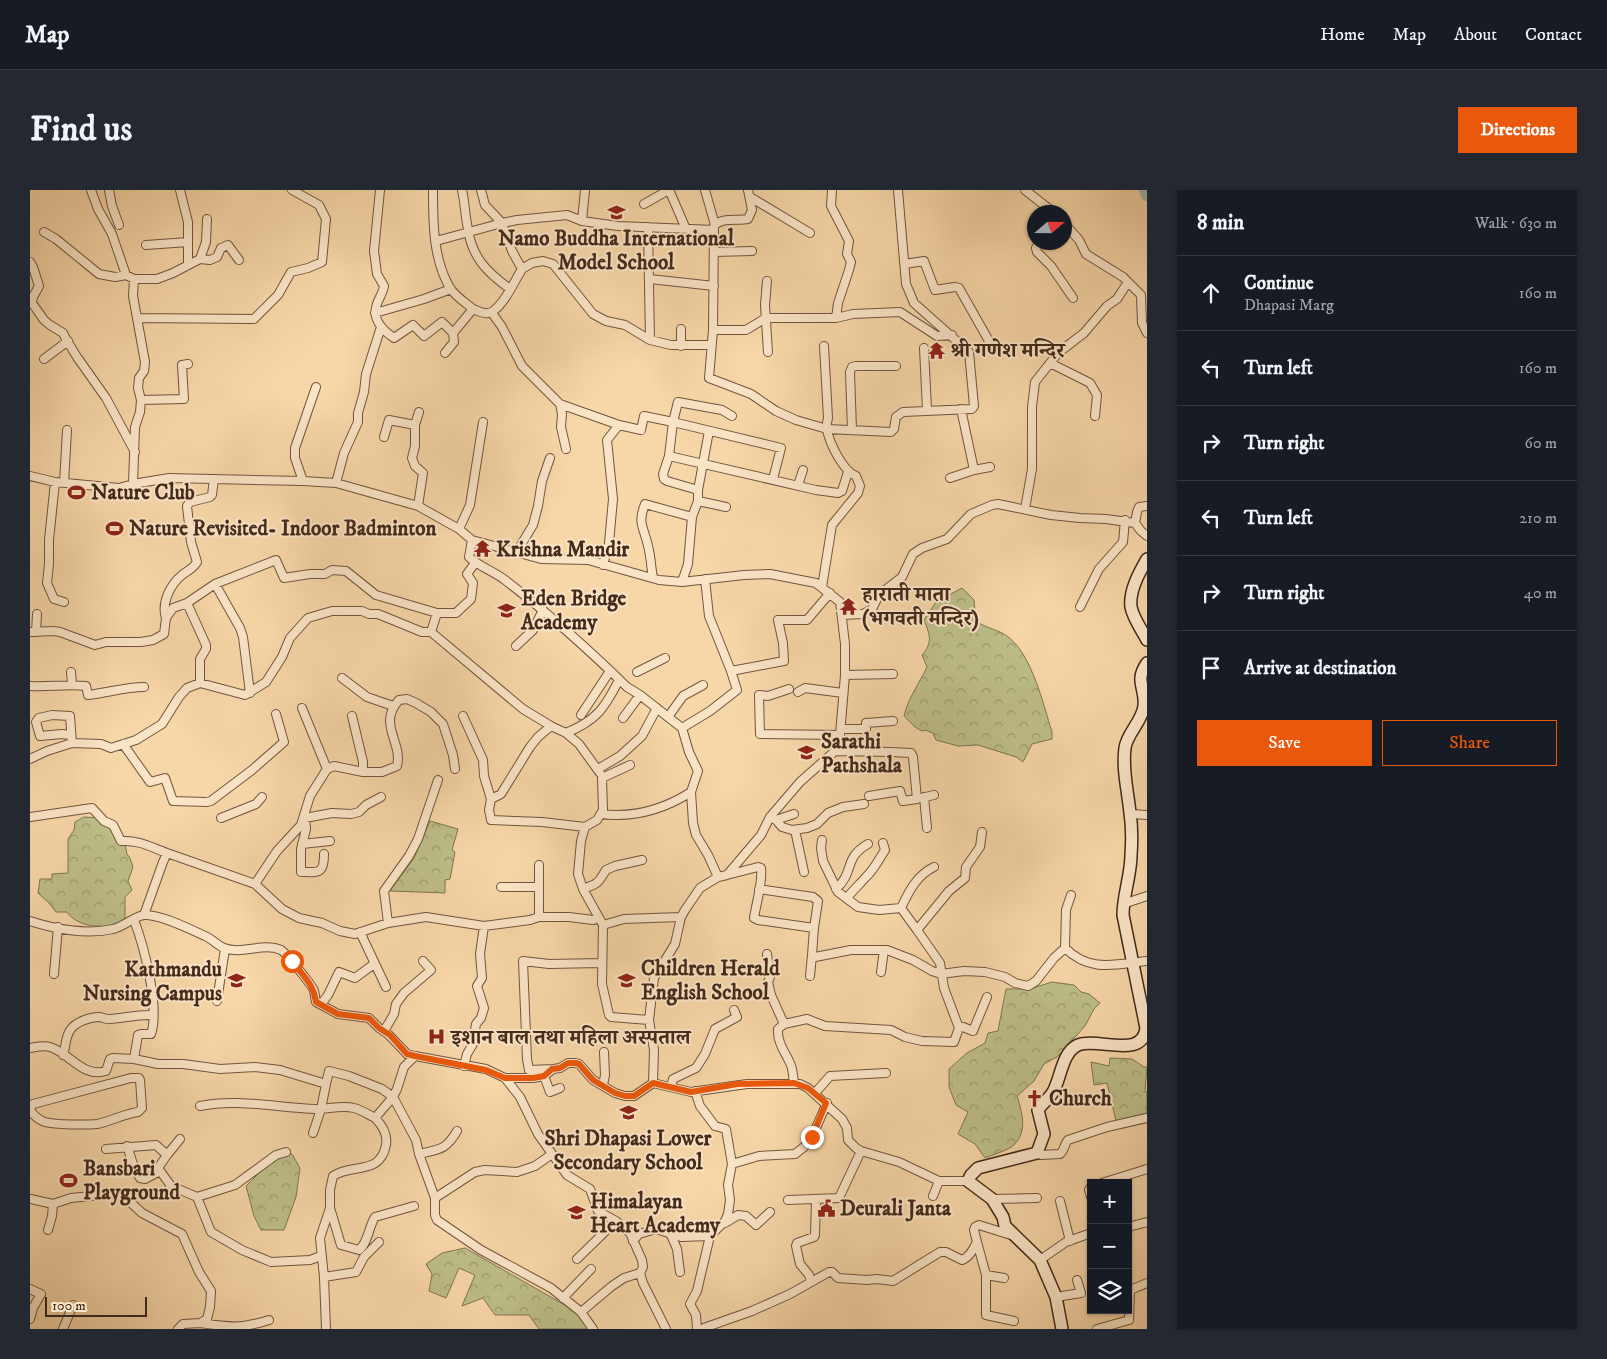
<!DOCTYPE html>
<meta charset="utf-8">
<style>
body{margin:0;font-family:"IM FELL DW Pica","Noto Serif Devanagari",serif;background:#242831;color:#f1f3f6}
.controls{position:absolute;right:15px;bottom:15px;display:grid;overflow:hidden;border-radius:0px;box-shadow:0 1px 4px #0004}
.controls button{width:45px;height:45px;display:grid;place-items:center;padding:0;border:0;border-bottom:1px solid #363941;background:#171b24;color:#f1f3f6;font:25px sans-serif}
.compass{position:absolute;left:997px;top:15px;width:45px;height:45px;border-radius:50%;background:#171b24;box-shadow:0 1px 4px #0004;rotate:70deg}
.scale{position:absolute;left:15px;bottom:12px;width:102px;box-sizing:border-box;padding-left:5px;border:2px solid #442a1c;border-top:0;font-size:14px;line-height:18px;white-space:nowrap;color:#442a1c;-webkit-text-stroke:4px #fae4c6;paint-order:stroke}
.stop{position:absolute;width:15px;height:15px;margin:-11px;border:4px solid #ea580c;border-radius:50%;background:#fff}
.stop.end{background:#ea580c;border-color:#fff;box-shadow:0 1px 5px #0008}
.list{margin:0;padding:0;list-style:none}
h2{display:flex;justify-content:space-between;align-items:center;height:65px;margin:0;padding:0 20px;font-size:21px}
h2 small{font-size:16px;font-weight:400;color:#9ea1a6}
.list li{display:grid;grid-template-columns:32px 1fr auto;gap:15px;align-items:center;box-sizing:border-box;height:75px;padding:0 20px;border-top:1px solid #363941}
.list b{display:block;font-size:19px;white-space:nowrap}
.list p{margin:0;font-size:16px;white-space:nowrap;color:#9ea1a6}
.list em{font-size:16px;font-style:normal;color:#9ea1a6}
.actions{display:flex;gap:10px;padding:15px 20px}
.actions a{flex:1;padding:11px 0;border:1px solid #ea580c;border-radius:0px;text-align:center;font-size:18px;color:#ea580c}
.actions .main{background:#ea580c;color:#fff}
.icon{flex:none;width:28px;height:28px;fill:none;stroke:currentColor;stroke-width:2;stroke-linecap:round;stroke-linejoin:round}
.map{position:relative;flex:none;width:1117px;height:1139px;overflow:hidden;border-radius:0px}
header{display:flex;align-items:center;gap:30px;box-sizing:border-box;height:70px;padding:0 25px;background:#171b24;border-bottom:1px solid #363941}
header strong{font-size:24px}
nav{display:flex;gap:28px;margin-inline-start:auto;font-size:18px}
.intro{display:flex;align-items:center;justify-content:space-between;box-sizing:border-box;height:120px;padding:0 30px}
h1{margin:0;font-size:35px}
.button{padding:12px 22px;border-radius:0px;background:#ea580c;color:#fff;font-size:18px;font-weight:700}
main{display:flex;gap:30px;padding:0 30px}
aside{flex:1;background:#171b24;border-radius:0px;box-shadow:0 1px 4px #0004}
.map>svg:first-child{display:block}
</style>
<header>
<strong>Map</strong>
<nav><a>Home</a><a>Map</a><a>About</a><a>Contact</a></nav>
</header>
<div class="intro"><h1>Find us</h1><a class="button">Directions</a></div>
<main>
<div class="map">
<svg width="1117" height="1139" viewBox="0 0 1117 1139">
<defs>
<pattern id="forest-crowns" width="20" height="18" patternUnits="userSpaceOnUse" patternTransform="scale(1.25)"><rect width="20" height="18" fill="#bdbe88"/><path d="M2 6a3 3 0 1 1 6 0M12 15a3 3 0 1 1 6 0" fill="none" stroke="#9b9b6e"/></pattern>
</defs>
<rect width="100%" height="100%" fill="#f7d6a8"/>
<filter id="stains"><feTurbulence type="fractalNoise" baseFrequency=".004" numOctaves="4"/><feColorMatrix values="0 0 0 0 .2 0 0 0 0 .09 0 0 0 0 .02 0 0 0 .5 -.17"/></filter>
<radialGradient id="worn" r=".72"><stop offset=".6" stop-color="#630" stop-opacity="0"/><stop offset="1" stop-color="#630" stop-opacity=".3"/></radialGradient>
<!-- forest -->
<path fill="url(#forest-crowns)" stroke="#807452" d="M932 398 944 410 945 421 949 433C957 438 971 441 977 446 1002 464 1013 514 1022 542V549L1002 554 993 572 986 567 948 555 928 556 906 550 903 543 895 540 892 541 885 537 874 526C878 508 889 494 897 477L892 465C903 452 900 445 894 430L906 412Z
M54 627 72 628 94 649 97 664 100 668 103 677 98 691 102 700 95 707V731C90 733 84 737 79 737 64 737 46 735 37 722H26L19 713 8 703 10 689H22V684L38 683V649L44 640 45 632Z
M400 631 428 639 422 660 425 662 420 689 415 690V703L360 701 384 668Z
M1022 792 1044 795 1051 802 1059 804 1070 813 1064 819 1055 836 1027 867 1014 874 1004 891 987 906C992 922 998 941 984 955 979 960 962 965 955 968L945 954 928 944 938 922 926 915 919 897V879L937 863 955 853 958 843 968 841 976 799H1000Z
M1080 868 1102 869 1114 877H1117L1115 902H1117V923L1086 931 1077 893 1064 895 1061 872 1079 876Z
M262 964 270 978 266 1007 254 1040H231L224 1026 216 996C230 982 242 968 262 964Z
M435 1058 554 1126 558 1139H509L499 1125H465L453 1108 432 1116 445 1085 429 1078 416 1108 399 1101 402 1084 396 1074 412 1063Z"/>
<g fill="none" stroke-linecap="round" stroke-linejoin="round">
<!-- river -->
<path stroke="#9eb8af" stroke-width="12" d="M1115 0 1117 5"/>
<defs>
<path id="street" d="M61 0 68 19 82 44 96 85
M79 0 82 16 89 35
M150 0 158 32V75
M350 0 344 61 347 84 354 96C353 104 347 110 346 118 343 131 355 142 364 148L383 135 394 146 412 132 423 143 443 119C448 121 453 124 458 123 471 122 485 90 492 79L482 61 472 33 487 30 537 25 552 31 588 36 684 40
M403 0C403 33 403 69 420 98 425 106 436 113 443 119
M432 0C435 13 435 26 438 39 442 68 458 83 480 99
M451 0 455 15 472 33
M675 0 685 35
M718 0 722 20 718 29C707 31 691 27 684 36L683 140 679 188 721 204 746 221 766 230 797 239 861 242 864 239 866 227 873 222 942 219 944 216 939 162 884 113 876 94 868 0
M802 0 801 16 819 51 817 64 821 72 819 80 808 113 806 128
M995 0 1023 22
M720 7 780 43
M614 14 637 1 640 2 656 39
M552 31 555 0
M1034 33 1049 50 1056 64 1093 87 1111 105 1112 133 1117 143
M618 37 620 150
M14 42 26 49 69 84 85 87 96 85 104 89H127L143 83 170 69 180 70 187 67 191 58 198 55 209 70
M406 51 472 33
M1010 52 1006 58 1007 62 1021 76 1043 108
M116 55 158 52
M684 62 722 61
M170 69 176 52 177 29
M0 72 3 77 9 96 3 107 2 113 14 130 20 135 33 143 36 149 47 167 76 208 105 262
M875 74 894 71 905 100 925 97 929 98 959 151
M492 79 502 73 513 71 523 74 563 124 576 131 595 135 620 150 641 155H682
M620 89 684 96
M737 91 735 115 738 162
M345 123 394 109 421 99
M462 123 472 137 492 176 530 214 532 224 531 237 536 259
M107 128 224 129 248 105 261 82 278 78 292 72 296 29 289 15 262 0
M683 140H716L736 128H806L823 124 870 122 907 146 922 145
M651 156V139
M894 158 897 220
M415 163 424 152 423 143
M14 169 38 151
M1020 173 1060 193 1067 205 1065 226
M111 210 154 209 152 175 158 174
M530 214 589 235
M822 240 820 182 822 177 826 176H866
M354 247 359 230 385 235
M639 266 633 284 634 289 637 291 668 300
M944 280 960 277
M0 286 25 292 89 298 103 294 139 288 273 291 306 293 388 316 429 339 442 350 511 369 558 370 629 390 652 392 714 385 740 384 786 393 810 412 815 454V485L810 545 805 561 770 592 740 627 731 645 697 685 688 687 670 698 655 720 651 727 645 754 624 788 619 830 624 860 623 893 604 906H595L585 903 563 890 549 874 545 873H538L530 878 523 879 514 886 503 888H475L456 879 385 866 377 864 359 845 349 838 339 828 308 824 286 812C285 808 285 804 284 801 283 796 255 762 251 760 233 752 212 765 194 758 187 755 182 749 175 746 160 739 130 724 114 725 105 726 93 737 83 739 57 745 24 739 0 731
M920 288 944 280 931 219
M743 289 751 258 643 232 639 266 786 300 808 303 812 301 818 282
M273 291 265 268V258L286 197
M25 292 19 350V374L17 393 24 409 34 412
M34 293 37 240
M306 293 314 263 328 232V223L334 202 336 184 351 137
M103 294 105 237 110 222 111 210 108 198 109 188 114 181 115 172 103 106 104 89
M768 295 773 280
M668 311 696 317
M388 316 393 283 385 276 382 268 385 256V235L389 222
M995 319 1002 279V217L1005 192 1028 163 1054 143 1077 116 1087 109 1098 92
M1105 333 1107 322 1109 317 1117 316
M429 339 440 315 453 232
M442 350 439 367C450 377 463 381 475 390 518 423 558 459 597 497L610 505 652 538 659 562 668 581 661 602 663 633 666 645 678 665 688 687
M486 363 503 335 508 316 512 291 520 268
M573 375 579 353 583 309 577 250 589 235 611 240 614 226 643 232 648 212 692 220 702 226
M623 388C621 378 621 367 618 356 614 337 607 334 615 314L662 327
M652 392 658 374 662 327 668 311V300L679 241
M185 394 210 438 213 447 220 503
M792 397 802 335 828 303 830 296 826 286C813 281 800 254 797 240 796 236 797 232 798 228L794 156
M157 413 176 455V459L170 469V493
M1050 417 1069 379 1093 352 1095 330
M813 425 833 424 842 419 849 405 872 387 883 364 892 358 917 349 941 324 962 315 968 314 1021 325 1050 328 1076 329 1105 333 1111 341 1117 346
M136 428C131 413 140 395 152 385 157 381 164 378 167 372L161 352 157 316 160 312 180 307 182 305 184 289
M0 442 23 441 30 442 65 455 76 452H111L123 450 134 444 136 428 143 418 157 413 185 394 246 370 254 388 280 384H295L302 380 316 381 346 405 407 423H426L441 409 443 393 437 384 445 373
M6 442 7 424
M401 442 493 519 521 536
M486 456 503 440 513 420
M701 481 754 471 753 453 748 430H777L800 403
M41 482 42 494
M607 482 635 468
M815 485 863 484
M312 488 337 507 363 516
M0 496C19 497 38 494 56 496L58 505C77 503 95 497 114 497
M759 499 738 506 729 505 730 544 810 545
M768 502 775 498 813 503
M272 518 297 579
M551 525 580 481
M433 526 453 570 454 586 461 609 471 604 500 557 508 547 521 536 536 543C567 530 574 519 589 490
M638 527 653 506 673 495
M593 528 610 505
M652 538 680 521 707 500 701 481 679 426 675 389
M811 539H836V533L863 531
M536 543 549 554 570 583
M41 545 32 544 10 546 6 532 9 528 22 525 40 526 42 553
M93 554 120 592 135 588 143 611 177 612 181 611 222 580 254 552 246 524
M805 561 861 562 881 563 883 567 887 609 873 611 870 601 839 606
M0 569 17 561 42 553 71 554 81 558 106 550 132 534 149 507 157 498 170 493 215 505 236 492 252 467 260 448 278 428 302 421H332L339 424H348L392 442H401L407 423
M600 575 572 588 573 620 567 630 555 637 551 651 548 684 553 699 573 735 594 729 651 727
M568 579 590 566 612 546 627 518
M333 582H352L367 576C373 552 347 534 369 510L377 509 386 513 401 522 413 534 423 565 425 579
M894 607 897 638
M891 608 904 605
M461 609 459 620 461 630 512 632 555 637
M571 624C604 628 633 620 661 602
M1101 624 1117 625
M0 627 62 618 74 631 83 635 91 651C110 650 120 657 137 663
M740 627 746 630 752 637 762 640 777 638 787 634 798 623 813 617 834 614
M191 628 226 614 232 607
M746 630 764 624
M765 640 774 682
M792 650 791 658 793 671 808 702 828 717 849 720 871 718 887 740
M272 654 300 651
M294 664C294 685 288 682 271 682V659L276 639 275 628 302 623 321 624 329 622 336 615 351 607
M509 675V727
M697 685 728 677 731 678C733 692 726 714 724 728L728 730 784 738 788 711 783 707 729 699
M225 694 252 719 269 728 292 733 310 741 325 744 358 733 396 727 454 736 500 730 509 727H539L563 730 568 728
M471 697H508
M553 699C569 693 567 694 576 680L585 676 612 670
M806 699C825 682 813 668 838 654
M817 708C823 700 830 694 836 687 844 680 849 669 855 660L853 653
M1093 714 1117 706
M871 718C879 701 887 685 904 677
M114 725 133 672 137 663 225 694 247 661 271 635 280 606 297 579 304 576 333 582V572L322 526
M358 733 354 701 379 666 388 649 408 590
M573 735 572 794 579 825 581 827 619 830
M784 738 782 765 785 767 821 760H857L883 770 902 781 911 784 934 781 955 782 975 787 985 793 998 796 1006 791 1024 768 1035 758C1060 783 1086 774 1117 771
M330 742 356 797
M1035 758 1036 720 1041 705
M737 764 740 787 738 792 741 805 754 834
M851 782 854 760
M24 784 28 737
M780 786 782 765
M187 811 195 759
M291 814 298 805 309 782 325 788 344 774
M929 838 933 837 943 841 957 807
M354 841 364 824 366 814 374 803 401 780 393 771
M0 858C6 857 14 855 20 857 40 863 52 888 76 881L80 869 83 868 104 869 108 845 111 844H121C130 818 114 756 104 730
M33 865C36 857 35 846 41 839 46 832 60 827 69 827 73 827 76 830 80 829 95 828 108 824 123 825
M104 869 128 874H153L190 879 225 877 250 880 296 894 299 881 319 886 352 899 363 907 386 950 389 964 405 1008V1025L407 1030 451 1060 521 1098 551 1122 563 1139
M434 876 437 864 443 854 446 834 451 828 454 818 447 796 452 788 450 764 454 736
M523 879 499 880 497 869 493 771 519 774 571 773
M514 886 520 902 530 898
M475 888 490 907 508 944 537 985 560 999 568 1021 586 1031 600 1043 612 1070 613 1077 610 1083 613 1093 636 1139
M623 893 661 902 717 894H770L778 898 812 929 817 938 818 950 826 958 831 961 869 972 909 991H938
M764 893C763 887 763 878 760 873 755 862 747 852 748 839L754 834 777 829 795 836 861 840 875 847 892 851 924 852 929 838 914 798 910 773 887 740 919 701 935 688 936 677 950 657 952 642
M573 895 575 885 574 862
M641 896 643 889 666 878 675 864 685 839 707 827 704 820
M785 903 800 886 856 883
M170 916C208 908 248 918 286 919 298 919 312 915 324 918 332 920 339 925 345 928
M0 919 3 914 7 913 101 888H109L110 890 112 918 108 922C94 924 81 931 67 934 56 935 26 935 15 932 9 930 4 926 0 920
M283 943 291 919 296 894
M97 956 105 980 110 988 115 989 130 981
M76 959 126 955 137 965 128 978 141 996 167 1007 181 1042 212 1060 241 1072 280 1070 291 1066
M1007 963 1011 965 1030 964C1035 960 1034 954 1038 950L1077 937 1117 928
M389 964C410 959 416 960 427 941
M137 965 150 949
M702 974 729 966 765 964 774 957 782 947 797 913
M1072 993 1117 979
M1061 997 1059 1000 1061 1007
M903 1006 909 991
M167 1007 205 995 246 965 256 962
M405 1008 445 982 455 980 487 982 505 976 522 964
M0 1009 23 1014 41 1008 82 1004 97 1009 112 1023 152 1044 169 1082 181 1101 180 1117 177 1129 170 1133 153 1134 148 1139
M962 1009 1007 1008
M758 1010 809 1008 831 961
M1030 1011 1040 1051
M300 1018 311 1055 329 1060C338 1053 339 1036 345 1027L384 1016
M695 1033 708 1025 716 1026 726 1035 740 1022
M1098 1037 1117 1032
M18 1040 22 1026 23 1014
M641 1045 647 1059 650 1082
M603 1051 609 1044 626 1039 651 1047 680 1046 695 1031 698 1024 700 1010 698 995 702 974 696 939 685 936 670 916 665 901
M947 1052 956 1085 974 1088
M547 1069 586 1031
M1010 1070 1036 1052 1061 1043
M956 1085V1125L984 1131
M294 1087 326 1082 334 1067 349 1052
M781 1091 779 1085 770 1074 766 1056 767 1053 784 1047 785 1045 786 1010
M0 1099 11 1104 3 1118 0 1129
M1026 1107 1051 1103 1047 1090
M533 1108 561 1079
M551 1122 582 1096 594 1088 610 1083
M170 1133C198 1137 212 1139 239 1130
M33 1139 43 1115
M296 1139 294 1087 290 1048 300 1018V1000L303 986C322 973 350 986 356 955 358 944 353 936 345 928L363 907 367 899 374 877 385 866
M667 1139 666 1125 660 1114 667 1101 680 1046
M671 1139 722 1121 760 1104 799 1082H802L808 1088 837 1090 847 1089 863 1091 910 1062H916L932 1070C940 1067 943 1059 947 1052L944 1040 945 1037 949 1035 981 1045
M1067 1139 1099 1130 1100 1100 1117 1093"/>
<path id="secondary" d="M1117 369C1109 383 1099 401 1101 417 1103 428 1112 440 1117 450
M1032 1139 1026 1107 1010 1070 975 1036 973 1027 962 1009 938 991 941 985 948 978 1007 963 1014 944 1008 920C1012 913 1019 909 1023 902 1031 888 1032 862 1048 855 1068 847 1113 870 1116 838L1093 725C1093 705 1101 685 1101 665 1102 651 1102 636 1100 623 1098 602 1092 579 1095 558 1097 543 1112 532 1114 516 1116 497 1104 492 1117 473"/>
</defs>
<!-- street casing -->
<use href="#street" stroke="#71553f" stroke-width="10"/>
<!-- secondary casing -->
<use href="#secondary" stroke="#442a1c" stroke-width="14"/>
<!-- street -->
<use href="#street" stroke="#fae4c6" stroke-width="8"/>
<!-- secondary -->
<use href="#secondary" stroke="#fae4c6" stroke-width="11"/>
</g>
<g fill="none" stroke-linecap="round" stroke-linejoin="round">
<!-- route -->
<path stroke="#ea580c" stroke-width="6" d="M262 771C273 786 283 793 286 812L308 824 339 828 349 838 360 845 377 864 385 866 456 880 475 888H503L514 886 522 879 530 878 538 873H545L549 874 563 890 585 903 595 906H604L623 893 661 902 707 894 764 893 778 898 796 913 782 947"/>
</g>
<!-- icons -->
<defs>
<symbol id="school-bare" viewBox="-9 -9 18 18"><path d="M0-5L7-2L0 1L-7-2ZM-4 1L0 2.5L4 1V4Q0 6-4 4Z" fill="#8f2418" stroke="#fae4c6" stroke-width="2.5" paint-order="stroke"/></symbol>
<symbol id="temple-bare" viewBox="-9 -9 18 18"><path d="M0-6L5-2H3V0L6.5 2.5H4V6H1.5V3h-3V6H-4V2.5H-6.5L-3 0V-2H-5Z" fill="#8f2418" stroke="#fae4c6" stroke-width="2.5" paint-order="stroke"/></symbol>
<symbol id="stadium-bare" viewBox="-9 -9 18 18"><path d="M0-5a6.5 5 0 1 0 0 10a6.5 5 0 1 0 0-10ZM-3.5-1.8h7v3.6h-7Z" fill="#8f2418" stroke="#fae4c6" stroke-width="2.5" paint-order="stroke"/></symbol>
<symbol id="university-bare" viewBox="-9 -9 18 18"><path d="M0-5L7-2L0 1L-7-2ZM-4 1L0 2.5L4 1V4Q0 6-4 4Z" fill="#8f2418" stroke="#fae4c6" stroke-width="2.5" paint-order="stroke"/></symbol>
<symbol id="hospital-bare" viewBox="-9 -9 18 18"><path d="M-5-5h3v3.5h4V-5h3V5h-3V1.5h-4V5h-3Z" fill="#8f2418" stroke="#fae4c6" stroke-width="2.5" paint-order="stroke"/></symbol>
<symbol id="church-bare" viewBox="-9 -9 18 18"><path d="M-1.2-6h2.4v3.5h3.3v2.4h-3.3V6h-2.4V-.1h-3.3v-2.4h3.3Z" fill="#8f2418" stroke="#fae4c6" stroke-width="2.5" paint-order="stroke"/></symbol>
<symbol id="civic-bare" viewBox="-9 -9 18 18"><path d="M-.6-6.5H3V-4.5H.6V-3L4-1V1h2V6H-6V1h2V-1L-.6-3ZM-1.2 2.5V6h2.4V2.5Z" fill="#8f2418" stroke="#fae4c6" stroke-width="2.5" paint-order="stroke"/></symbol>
</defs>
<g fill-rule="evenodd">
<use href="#school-bare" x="574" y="10" width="25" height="25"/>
<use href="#temple-bare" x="894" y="148" width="25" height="25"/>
<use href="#stadium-bare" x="34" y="290" width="25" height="25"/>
<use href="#stadium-bare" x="72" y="326" width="25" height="25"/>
<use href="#temple-bare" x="440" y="346" width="25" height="25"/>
<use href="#temple-bare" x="806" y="404" width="25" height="25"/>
<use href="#school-bare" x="464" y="408" width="25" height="25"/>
<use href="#school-bare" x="764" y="550" width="25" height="25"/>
<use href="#school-bare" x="584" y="778" width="25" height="25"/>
<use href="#university-bare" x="194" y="778" width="25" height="25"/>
<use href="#hospital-bare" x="394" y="834" width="25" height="25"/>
<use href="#church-bare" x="992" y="896" width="25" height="25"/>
<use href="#school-bare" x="586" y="910" width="25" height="25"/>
<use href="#stadium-bare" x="26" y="978" width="25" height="25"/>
<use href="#civic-bare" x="784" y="1006" width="25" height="25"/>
<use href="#school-bare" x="534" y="1010" width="25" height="25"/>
</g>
<g text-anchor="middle" stroke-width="4" stroke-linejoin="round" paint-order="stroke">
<!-- poi labels -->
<g font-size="21" font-weight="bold" fill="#442a1c" stroke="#fae4c6" text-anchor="start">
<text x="586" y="55" text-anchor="middle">Namo Buddha International<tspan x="586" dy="24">Model School</tspan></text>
<text x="920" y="167">श्री गणेश मन्दिर</text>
<text x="61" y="309">Nature Club</text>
<text x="99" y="345">Nature Revisited- Indoor Badminton</text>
<text x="466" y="366">Krishna Mandir</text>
<text x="832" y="411">हाराती माता<tspan x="832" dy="24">(भगवती मन्दिर)</tspan></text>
<text x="491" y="415">Eden Bridge<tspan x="491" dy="24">Academy</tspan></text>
<text x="791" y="558">Sarathi<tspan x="791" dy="24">Pathshala</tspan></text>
<text x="611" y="785">Children Herald<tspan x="611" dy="24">English School</tspan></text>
<text x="192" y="786" text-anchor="end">Kathmandu<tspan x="192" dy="24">Nursing Campus</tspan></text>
<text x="421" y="854">इशान बाल तथा महिला अस्पताल</text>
<text x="1019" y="915">Church</text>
<text x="598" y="955" text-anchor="middle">Shri Dhapasi Lower<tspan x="598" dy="24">Secondary School</tspan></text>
<text x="53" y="985">Bansbari<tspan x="53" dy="24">Playground</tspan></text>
<text x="560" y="1018">Himalayan<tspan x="560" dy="24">Heart Academy</tspan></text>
<text x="810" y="1025">Deurali Janta</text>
</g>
</g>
<rect width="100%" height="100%" filter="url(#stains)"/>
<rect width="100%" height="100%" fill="url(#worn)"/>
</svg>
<div class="controls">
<button>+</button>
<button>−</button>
<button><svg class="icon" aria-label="layers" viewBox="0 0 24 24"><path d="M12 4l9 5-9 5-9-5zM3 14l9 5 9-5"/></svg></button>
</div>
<svg class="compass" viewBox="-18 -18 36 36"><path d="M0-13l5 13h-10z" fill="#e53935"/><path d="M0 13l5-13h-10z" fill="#9ea1a6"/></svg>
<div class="scale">100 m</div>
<div class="stop" style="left:262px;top:771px"></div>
<div class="stop end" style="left:782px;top:947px"></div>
</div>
<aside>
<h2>8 min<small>Walk · 630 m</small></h2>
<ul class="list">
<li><svg class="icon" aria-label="ahead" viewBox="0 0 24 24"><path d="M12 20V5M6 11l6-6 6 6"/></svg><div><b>Continue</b><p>Dhapasi Marg</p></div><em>160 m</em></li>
<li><svg class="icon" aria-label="left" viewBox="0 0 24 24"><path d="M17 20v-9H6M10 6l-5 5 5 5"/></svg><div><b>Turn left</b></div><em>160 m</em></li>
<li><svg class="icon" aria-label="right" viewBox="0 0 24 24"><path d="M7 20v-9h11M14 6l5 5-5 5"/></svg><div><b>Turn right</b></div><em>60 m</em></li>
<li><svg class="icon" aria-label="left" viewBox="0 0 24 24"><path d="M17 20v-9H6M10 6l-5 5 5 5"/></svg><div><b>Turn left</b></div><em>210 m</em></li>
<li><svg class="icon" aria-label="right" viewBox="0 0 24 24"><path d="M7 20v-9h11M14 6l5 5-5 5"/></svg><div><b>Turn right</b></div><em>40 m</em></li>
<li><svg class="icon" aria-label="arrive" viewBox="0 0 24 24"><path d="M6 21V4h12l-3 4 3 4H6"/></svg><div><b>Arrive at destination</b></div></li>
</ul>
<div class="actions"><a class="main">Save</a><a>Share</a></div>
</aside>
</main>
